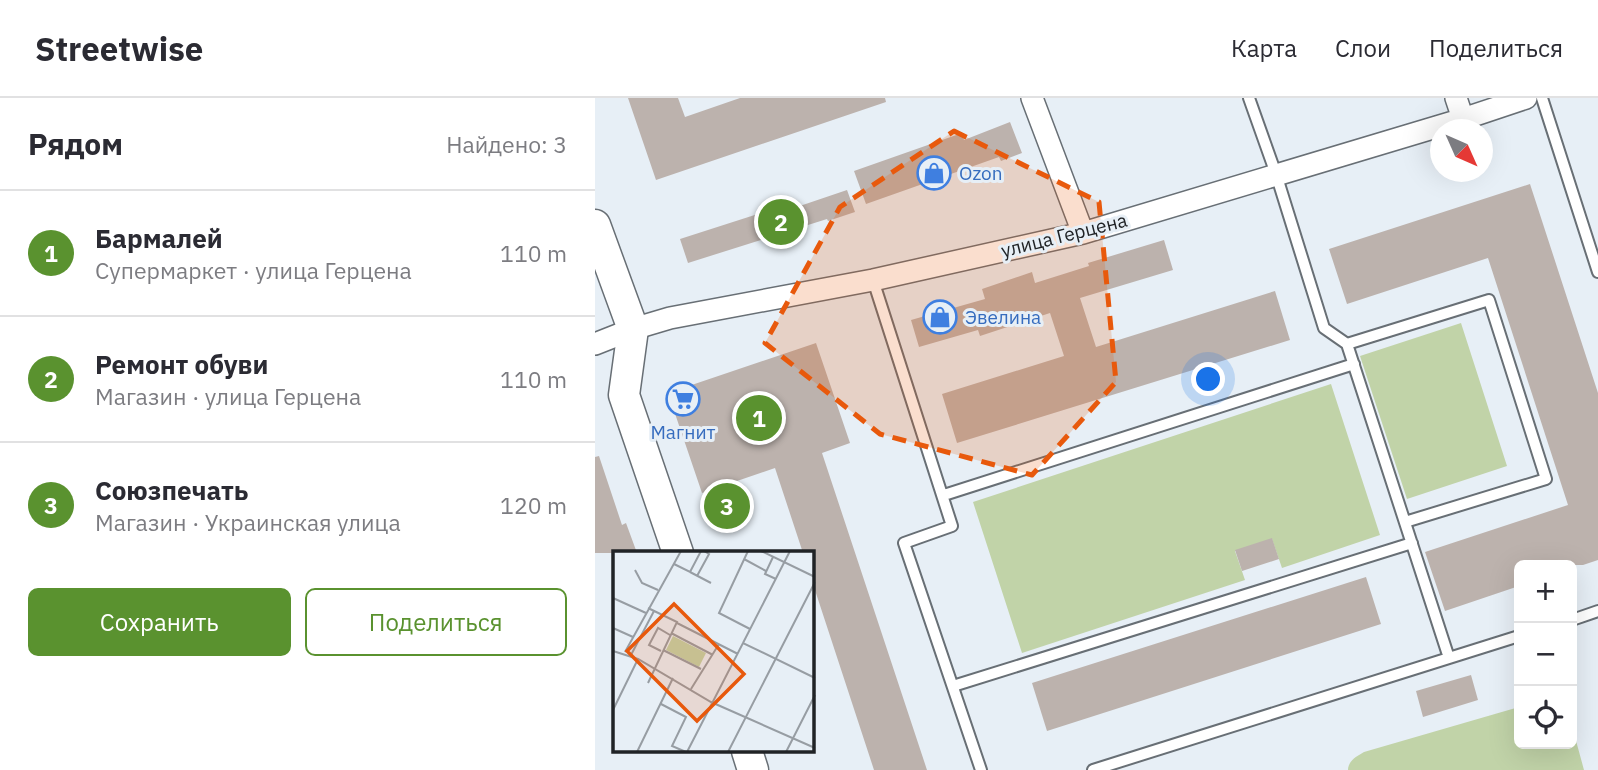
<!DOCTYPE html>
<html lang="ru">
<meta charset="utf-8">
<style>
body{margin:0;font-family:"IBM Plex Sans",sans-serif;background:#f7f7f7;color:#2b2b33}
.controls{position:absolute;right:21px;bottom:21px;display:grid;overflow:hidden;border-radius:10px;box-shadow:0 7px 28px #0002}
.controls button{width:63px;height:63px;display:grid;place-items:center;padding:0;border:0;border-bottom:2px solid #e1e1e2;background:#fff;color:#2b2b33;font:35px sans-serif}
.compass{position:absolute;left:835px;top:21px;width:63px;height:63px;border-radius:50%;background:#fff;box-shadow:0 7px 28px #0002;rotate:135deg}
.you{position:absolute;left:614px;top:282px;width:24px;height:24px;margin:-18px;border:5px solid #fff;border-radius:50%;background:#1a73e8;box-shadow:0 0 0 10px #1a73e833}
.badge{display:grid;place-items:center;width:46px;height:46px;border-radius:50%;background:#5a922f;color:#fff;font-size:23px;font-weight:700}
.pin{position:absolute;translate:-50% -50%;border:4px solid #fff;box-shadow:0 2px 7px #0006}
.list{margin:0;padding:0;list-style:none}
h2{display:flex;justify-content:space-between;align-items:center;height:91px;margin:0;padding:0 28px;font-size:30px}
h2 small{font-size:23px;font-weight:400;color:#7c7c81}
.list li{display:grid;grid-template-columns:46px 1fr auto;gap:21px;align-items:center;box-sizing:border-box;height:126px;padding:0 28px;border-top:2px solid #e1e1e2}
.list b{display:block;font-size:26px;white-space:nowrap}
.list p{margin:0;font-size:23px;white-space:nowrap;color:#7c7c81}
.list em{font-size:23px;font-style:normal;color:#7c7c81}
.actions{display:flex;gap:14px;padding:21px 28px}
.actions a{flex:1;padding:16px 0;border:2px solid #5a922f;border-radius:10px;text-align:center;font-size:24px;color:#5a922f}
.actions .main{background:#5a922f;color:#fff}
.icon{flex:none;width:38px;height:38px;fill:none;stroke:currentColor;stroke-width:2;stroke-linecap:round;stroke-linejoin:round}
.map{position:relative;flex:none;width:1003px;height:672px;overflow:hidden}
header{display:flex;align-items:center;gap:42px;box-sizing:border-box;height:98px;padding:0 35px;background:#fff;border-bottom:2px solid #e1e1e2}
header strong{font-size:33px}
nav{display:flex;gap:38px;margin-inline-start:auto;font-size:24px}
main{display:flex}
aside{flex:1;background:#fff}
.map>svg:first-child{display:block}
</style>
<header>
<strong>Streetwise</strong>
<nav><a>Карта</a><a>Слои</a><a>Поделиться</a></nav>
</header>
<main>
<aside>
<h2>Рядом<small>Найдено: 3</small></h2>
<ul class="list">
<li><span class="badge">1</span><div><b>Бармалей</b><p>Супермаркет · улица Герцена</p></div><em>110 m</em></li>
<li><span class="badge">2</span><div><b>Ремонт обуви</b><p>Магазин · улица Герцена</p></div><em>110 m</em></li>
<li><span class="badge">3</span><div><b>Союзпечать</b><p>Магазин · Украинская улица</p></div><em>120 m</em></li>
</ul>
<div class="actions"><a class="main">Сохранить</a><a>Поделиться</a></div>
</aside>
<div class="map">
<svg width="1003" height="672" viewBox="0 0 1003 672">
<rect width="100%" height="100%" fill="#e7eff6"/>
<!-- green -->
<path fill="#c1d3a8" d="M866 225 912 368 812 401 765 258Z
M736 286 785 437 687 470 677 441 640 453 650 482 427 555 378 404Z
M924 609V646H977V628L989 672H753C753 663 762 658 769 654Z"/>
<!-- building -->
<path fill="#bcb2ad" d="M33 0H83L90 19 145 0H290L291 4 61 82Z
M415 24 427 55 406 63 404 59 271 106 259 73 367 35 369 42Z
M935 86 1003 295V462L988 467H924V488L850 513 830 454 973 407 893 160 752 206 734 151Z
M252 92 260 114 233 123 232 121 93 165 85 141 191 107 193 112Z
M569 142 578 172 485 200 501 249 680 193 695 242 362 345 347 296 469 258 455 215 385 238 383 232 324 249 316 222 390 201 387 191 437 174 440 185 494 168 493 165Z
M221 245 255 345 227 355 332 672H279L217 483V455H208L180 370 107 395 73 295Z
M4 358 27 427 31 425 42 455H0V359Z
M677 440 684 461 647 473 640 452Z
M771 479 786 526 452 633 437 585Z
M876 577 883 602 828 619 821 593Z"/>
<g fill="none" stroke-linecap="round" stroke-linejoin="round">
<defs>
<path id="service" d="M654 0 681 76 729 230 752 246 854 560 924 538
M947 0 1003 174
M278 182 357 428 309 445 386 672
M752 246 894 202 951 381 810 424
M349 397 759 266
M977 522 1003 513
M358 588 817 445
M498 672 854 560"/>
<path id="minor" d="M437 0 488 135
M861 0 868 21
M0 246 38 231 75 220 278 182 488 135 868 21 931 0"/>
<path id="secondary" d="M0 127 38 231 29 297 83 455
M152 653 158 672"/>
</defs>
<!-- service casing -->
<use href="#service" stroke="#686f75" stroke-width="14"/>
<!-- minor casing -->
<use href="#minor" stroke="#686f75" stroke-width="24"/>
<!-- secondary casing -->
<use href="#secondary" stroke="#686f75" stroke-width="33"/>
<!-- service -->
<use href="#service" stroke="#fff" stroke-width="10"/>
<!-- minor -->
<use href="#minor" stroke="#fff" stroke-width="21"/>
<!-- secondary -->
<use href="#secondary" stroke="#fff" stroke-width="30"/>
</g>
<!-- marked area -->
<path fill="#e8590c" fill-opacity="0.2" stroke="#e8590c" stroke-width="5" stroke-dasharray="14 9" stroke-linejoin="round" d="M359 33 504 104 521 284 437 377 285 336 170 245 245 109Z"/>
<!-- icons -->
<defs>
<symbol id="shop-ring" viewBox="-11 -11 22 22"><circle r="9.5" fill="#e7eff6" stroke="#3f7fe0" stroke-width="1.5"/><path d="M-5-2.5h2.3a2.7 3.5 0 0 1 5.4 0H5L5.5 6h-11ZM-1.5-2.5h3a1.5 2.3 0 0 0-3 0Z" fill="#3f7fe0"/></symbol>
<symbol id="supermarket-ring" viewBox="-11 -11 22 22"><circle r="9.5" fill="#e7eff6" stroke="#3f7fe0" stroke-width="1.5"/><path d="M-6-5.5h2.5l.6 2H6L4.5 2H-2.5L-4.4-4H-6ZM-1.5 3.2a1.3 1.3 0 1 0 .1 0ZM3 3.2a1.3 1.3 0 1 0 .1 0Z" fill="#3f7fe0"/></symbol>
</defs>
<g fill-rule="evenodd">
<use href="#shop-ring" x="320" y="56" width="38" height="38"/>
<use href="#shop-ring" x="326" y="200" width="38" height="38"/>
<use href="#supermarket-ring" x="69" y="282" width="38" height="38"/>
</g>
<g text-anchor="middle" stroke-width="6" stroke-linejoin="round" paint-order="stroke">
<!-- shop labels -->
<g font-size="19" fill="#366cbe" stroke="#e7eff6" text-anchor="start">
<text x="364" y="82">Ozon</text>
<text x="370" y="226">Эвелина</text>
<text x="88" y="341" text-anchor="middle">Магнит</text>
</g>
<!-- street labels -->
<g font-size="19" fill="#202326" stroke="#e7eff6">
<text transform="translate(469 137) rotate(-14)" y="7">улица Герцена</text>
</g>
</g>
<!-- overview -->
<g transform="translate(18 453)">
<rect width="201" height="201" fill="#e7eff6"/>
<path d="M60 85 93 102 86 116 53 99Z" fill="#c1d3a8"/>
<path fill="none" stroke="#979da3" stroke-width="2" d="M135 0 106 62 137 78M148 0 202 26M160 6 152 23 163 28M131 8 153 20M61 13 77 21 88 0M22 19 29 32 45 39M77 21 98 32M84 25 96 3 91 0M0 47 33 62M64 72 125 103M0 77 20 86M58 82 100 104M130 92 177 0M50 99 88 118M0 100 25 108 98 151 202 197M48 100 36 94 45 77 57 84M12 101 68 0M18 104 41 60M35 132 64 71 35 57M78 138 106 93M48 153 73 166 59 195 73 201M0 159 25 108M24 201 60 127M74 201 130 92 202 127M115 201 202 31M173 201 202 144"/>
<path fill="#e8590c" fill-opacity="0.15" stroke="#e8590c" stroke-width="3.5" d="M61 53 131 123 84 170 14 100Z"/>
<rect width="201" height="201" fill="none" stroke="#202326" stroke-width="3.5"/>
</g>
</svg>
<div class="controls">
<button>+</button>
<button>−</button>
<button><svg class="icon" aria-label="locate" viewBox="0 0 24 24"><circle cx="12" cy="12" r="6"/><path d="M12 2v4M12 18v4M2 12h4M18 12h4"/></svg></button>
</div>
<svg class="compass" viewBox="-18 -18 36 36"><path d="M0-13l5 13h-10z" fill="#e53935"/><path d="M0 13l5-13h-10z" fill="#7c7c81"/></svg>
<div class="you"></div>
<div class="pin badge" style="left:164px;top:320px">1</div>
<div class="pin badge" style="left:186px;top:124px">2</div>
<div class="pin badge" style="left:132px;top:408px">3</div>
</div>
</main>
